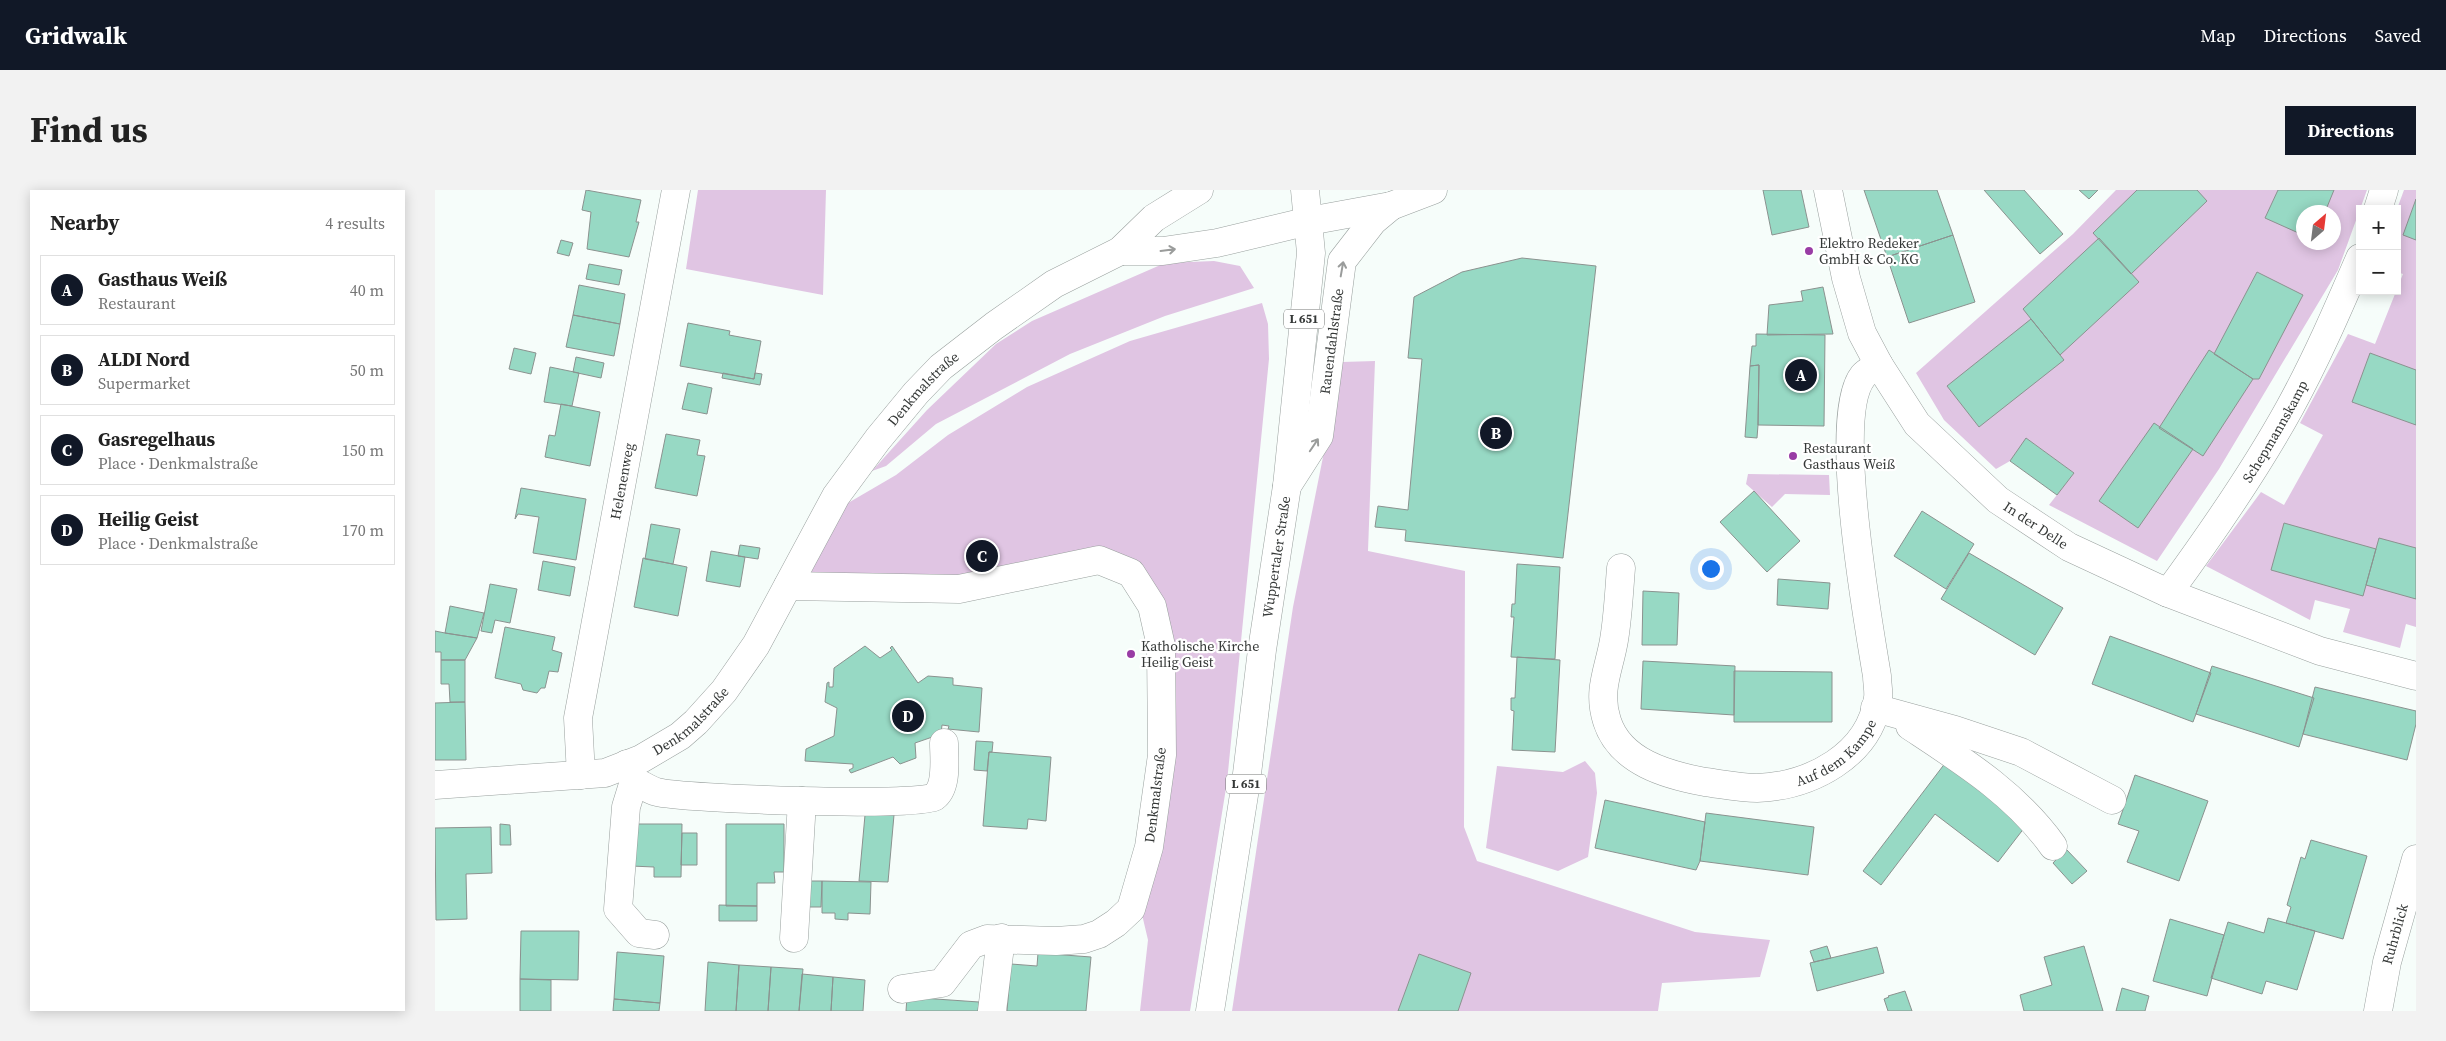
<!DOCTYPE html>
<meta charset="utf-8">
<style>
body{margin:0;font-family:"Source Serif 4",serif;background:#f2f2f2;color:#222}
.controls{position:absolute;right:15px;top:15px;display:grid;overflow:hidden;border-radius:0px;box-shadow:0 2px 12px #0003}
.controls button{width:45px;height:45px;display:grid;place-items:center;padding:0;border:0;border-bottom:1px solid #e0e0e0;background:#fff;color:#222;font:25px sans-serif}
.compass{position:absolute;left:1861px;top:15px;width:45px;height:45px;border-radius:50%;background:#fff;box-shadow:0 2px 12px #0003;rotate:28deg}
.you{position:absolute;left:1275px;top:378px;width:18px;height:18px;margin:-12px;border:4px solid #fff;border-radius:50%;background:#1a73e8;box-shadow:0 0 0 8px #1a73e833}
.badge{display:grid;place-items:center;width:32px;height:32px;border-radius:50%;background:#111827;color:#fff;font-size:16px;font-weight:700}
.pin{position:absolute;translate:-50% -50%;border:2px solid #fff;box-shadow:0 1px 5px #0006}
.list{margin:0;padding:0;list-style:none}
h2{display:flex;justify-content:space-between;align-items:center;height:65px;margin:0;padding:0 20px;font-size:21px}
h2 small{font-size:16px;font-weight:400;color:#767676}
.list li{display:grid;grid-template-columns:32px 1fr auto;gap:15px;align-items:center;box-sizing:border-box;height:70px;margin:0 10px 10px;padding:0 10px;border:1px solid #e0e0e0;border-radius:0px}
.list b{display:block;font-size:19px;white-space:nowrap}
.list p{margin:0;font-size:16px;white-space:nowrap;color:#767676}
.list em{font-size:16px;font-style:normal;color:#767676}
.map{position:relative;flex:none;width:1981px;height:821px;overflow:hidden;border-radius:0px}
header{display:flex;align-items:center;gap:30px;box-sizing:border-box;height:70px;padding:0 25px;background:#111827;color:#fff}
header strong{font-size:24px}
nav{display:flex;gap:28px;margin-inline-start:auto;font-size:18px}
.intro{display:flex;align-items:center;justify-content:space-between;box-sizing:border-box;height:120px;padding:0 30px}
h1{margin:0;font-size:35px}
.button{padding:12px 22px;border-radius:0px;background:#111827;color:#fff;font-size:18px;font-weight:700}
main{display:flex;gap:30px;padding:0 30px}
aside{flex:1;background:#fff;border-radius:0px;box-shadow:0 2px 12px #0003}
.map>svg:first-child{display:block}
</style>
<header>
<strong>Gridwalk</strong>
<nav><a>Map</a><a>Directions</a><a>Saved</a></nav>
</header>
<div class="intro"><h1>Find us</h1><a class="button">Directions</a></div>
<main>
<aside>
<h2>Nearby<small>4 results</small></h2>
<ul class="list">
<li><span class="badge">A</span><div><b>Gasthaus Weiß</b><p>Restaurant</p></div><em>40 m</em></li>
<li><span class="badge">B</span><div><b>ALDI Nord</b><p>Supermarket</p></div><em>50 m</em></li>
<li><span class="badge">C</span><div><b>Gasregelhaus</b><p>Place · Denkmalstraße</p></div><em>150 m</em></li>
<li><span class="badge">D</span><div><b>Heilig Geist</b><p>Place · Denkmalstraße</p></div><em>170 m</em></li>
</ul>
</aside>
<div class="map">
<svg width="1981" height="821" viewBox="0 0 1981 821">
<rect width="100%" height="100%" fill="#f6fdfa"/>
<!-- green -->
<path fill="#e0c5e3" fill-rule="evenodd" d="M263 0H391L388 105 251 79Z
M1681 0H1932L1903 80 1784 279 1722 371 1614 315 1639 283 1592 249 1575 271 1561 279 1509 230 1481 183 1638 44ZM1868 22H1898V52H1868Z
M1969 0H1981V437L1971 434 1965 458 1908 442 1915 419 1880 410 1875 430 1771 376 1826 302 1849 315 1888 245 1865 233 1913 144 1940 154 1968 84 1962 82V19Z
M779 71 805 76 819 98 730 126 635 164 501 234 451 276 437 281 492 220 561 154 597 131 730 73Z
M827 113 833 134 834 169 792 592 755 821H705L713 750 705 716 711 700 721 416 664 365 525 395 369 394 413 313 461 285 513 245 592 197 695 151Z
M940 171 933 361 1030 381 1029 637 1042 671 1260 742 1335 750 1325 787 1227 793 1223 821H797L858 417 907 172Z
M1313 284 1394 285 1395 305 1350 304 1337 317 1311 294Z
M1150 571 1160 583 1162 603 1153 667 1123 681 1051 658 1062 576 1128 582Z"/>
<!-- building -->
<path fill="#97d9c4" stroke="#8b928f" d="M151 0 206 10 201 32H204L194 67 152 59 156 22 147 20Z
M1328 0H1366L1374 37 1337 45Z
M1429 0H1502L1518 45 1452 67Z
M1549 0H1589L1628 44 1605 64Z
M1644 0H1663L1654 9Z
M1702 0H1762L1772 11 1696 84 1658 43Z
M1843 0H1899L1890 22H1868V45L1830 28Z
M1981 9V50L1968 45Z
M1518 45 1540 112 1474 133 1452 67Z
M1664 48 1704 92 1625 165 1588 119Z
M126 50 138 53 134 66 122 63Z
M1087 68 1161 76 1128 368 970 351 971 340 940 337 943 316 973 320 987 169 973 168 979 107 1027 82Z
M154 74 187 80 184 95 151 89Z
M1822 82 1868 105 1824 189H1818L1779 164Z
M144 95 190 104 185 134 138 125Z
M1388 97 1398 144 1332 145 1334 115 1368 111 1366 101Z
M138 125 185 134 179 166 131 157Z
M1596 129 1629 170 1544 237 1512 196Z
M253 133 295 141 294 145 326 151 319 189 245 176Z
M1321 144 1390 145 1389 236 1323 235 1324 175 1315 176 1317 156H1321Z
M79 158 101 163 96 184 74 179Z
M1774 160 1818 189 1768 266 1724 238Z
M1935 163 1981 180V235L1917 212Z
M141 167 169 173 166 188 138 182Z
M1324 175 1323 235 1322 248 1310 247 1315 176Z
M115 177 144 183 137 216 109 212Z
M288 183 319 189 320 183 327 184 325 195 287 188Z
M253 193 277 198 272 224 247 219Z
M126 214 165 222 155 276 110 267 114 245 120 246Z
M1719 233 1758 259 1703 338 1664 311Z
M231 244 265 250 262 265 270 266 262 306 220 298Z
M1591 248 1639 283 1622 305 1575 271Z
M86 298 151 309 141 370 98 363 104 327 83 324 80 329Z
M1319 301 1365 351 1332 382 1285 332Z
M1487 321 1539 354 1511 399 1459 366Z
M1849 333 1941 359 1928 406 1836 380Z
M216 334 245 339 238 374 210 369Z
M1944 348 1981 358V409L1931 395Z
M305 355 325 358 323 369 303 366Z
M561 359 562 371 533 372V360Z
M276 361 310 367 305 397 271 391Z
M1534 363 1628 418 1600 465 1506 409Z
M208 368 252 377 243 426 199 417Z
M108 371 140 377 135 406 103 400Z
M1082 374 1125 377 1120 469 1076 467 1079 427H1076L1077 414H1080Z
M1343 389 1395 393 1393 419 1342 415Z
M55 394 82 399 75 433 60 430 57 443 46 441Z
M1208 401 1244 403 1242 455H1207Z
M15 416 49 423 42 448 10 443Z
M70 437 120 447 117 460 127 463 123 482 114 481 110 498H106L102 503 88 500 86 494 60 488Z
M0 441 10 443 42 448 30 470H6V462H0Z
M1675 446 1776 483 1758 532 1657 494Z
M430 456 445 468 457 460 455 458 457 456 483 493 493 486 518 488V495L547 498 544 542 513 539 514 536 507 535 506 544 480 553 481 568 465 574 458 567 416 583 414 580 418 578V574L370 571 371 559 399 546 402 518 390 512 392 493 394 492V497H398L399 478Z
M1082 467 1125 470 1120 562 1077 560 1079 521 1076 520V508H1080Z
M6 470H30V512H15L14 494H6Z
M1208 471 1300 476 1299 525 1206 519Z
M1777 476 1879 508 1864 557 1761 524Z
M1299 481 1397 482V532H1299Z
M1880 497 1981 521V534L1972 570 1868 544Z
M30 512 31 570H0V513Z
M541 551 558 552 557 562H554L552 581 539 580Z
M554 562 616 567 611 631 593 629 592 639 548 636Z
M1511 572 1593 633 1563 672 1500 624 1446 695 1428 681Z
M1700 585 1773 611 1744 691 1692 672 1704 641 1683 634Z
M1170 610 1270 632 1265 671 1261 680 1160 658Z
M1271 623 1379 637 1373 685 1265 671Z
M430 625H459L453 692 424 691Z
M65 634 75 635 76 655H65Z
M197 634H247L246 687H219V677L196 676Z
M291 634H349V682H339L340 693H322V716H291Z
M56 637 57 683 31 684 32 729 1 730 0 638Z
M247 643H262V675H246Z
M1876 650 1932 666 1908 749 1851 733 1856 717 1852 715 1866 667 1870 669Z
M1631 659 1652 681 1637 694 1618 673Z
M373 691H387L386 717H372Z
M387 691 436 692 435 724 413 723V730L400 729V723H387Z
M284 715 322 716V731H284Z
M1833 728 1880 741 1862 800 1831 791 1827 804 1776 788 1793 732 1829 743Z
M1735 729 1789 745 1772 806 1718 791Z
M86 741H144L143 790 85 789Z
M1392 756 1396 768 1379 772 1375 761Z
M1649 756 1668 821H1589L1585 805 1617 795 1609 767Z
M1442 757 1449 783 1382 801 1375 773Z
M182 762 229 766 225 813 179 809Z
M603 763 656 767 651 821H572L576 774 602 776Z
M984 764 1036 783 1023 821H963Z
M273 772 304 775 301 821H270Z
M304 775 336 777 333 821H301Z
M336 777 368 779 364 821H333Z
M367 784 398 787 396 821H364Z
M398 787 430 790 428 821H396Z
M85 789 116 790V821H85Z
M1687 798 1714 806 1710 821H1681Z
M1470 801 1477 821H1453L1449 809 1454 807 1453 806Z
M472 807 544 812 543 821H471Z
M179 809 225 813 224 821H178Z"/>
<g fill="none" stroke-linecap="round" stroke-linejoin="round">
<defs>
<g id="minor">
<path id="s1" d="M1393 0 1411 88 1427 143 1444 175 1482 234 1563 310 1634 357 1733 403 1885 461 1981 486"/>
<path d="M1943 19 1949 0"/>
<path d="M685 61H728L782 53 874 31 956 16 998 0"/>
<path id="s2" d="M852 296 884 246 907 71 938 31 956 16"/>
<path id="s3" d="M1186 378C1184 402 1183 426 1179 450 1174 480 1162 500 1172 531 1185 572 1232 585 1270 592 1286 594 1305 598 1322 598 1375 596 1435 566 1443 508 1444 501 1442 493 1442 486 1433 431 1396 226 1428 186 1431 182 1439 178 1444 175"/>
<path d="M353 396 524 399 664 370 696 383 717 416 726 456 727 565 714 657 696 719 681 733 664 744 649 749 621 751 552 749 536 755 507 793 467 799"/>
<path id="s4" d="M1733 403C1777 343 1818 284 1854 219 1881 170 1903 119 1925 68"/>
<path d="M1440 518 1520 540 1586 562 1677 610"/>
<path d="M1475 536C1528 571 1581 604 1618 656"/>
<path d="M192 574 199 591C206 594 214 600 222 602 248 609 484 617 499 607 513 597 509 568 509 553"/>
<path id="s5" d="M146 585 143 528 241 0"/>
<path d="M199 591 191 617 183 719 204 743 220 745"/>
<path id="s6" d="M0 595 170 583 206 569 245 546 261 532 289 501 321 455 401 306 443 249 481 203 506 177 559 136 619 94 685 61 719 28 764 0"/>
<path d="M359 748 367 611"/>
<path d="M557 821 566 748"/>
<path id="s7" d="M1943 821 1952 772 1981 669"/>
</g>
<g id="major">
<path id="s8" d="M775 821 811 592 827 460 852 296 876 63 870 0"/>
</g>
</defs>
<!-- minor casing -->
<use href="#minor" stroke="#99a09e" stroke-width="29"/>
<!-- major casing -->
<use href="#major" stroke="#99a09e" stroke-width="29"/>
<!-- minor -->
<use href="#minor" stroke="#fff" stroke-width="28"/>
<!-- major -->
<use href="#major" stroke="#fff" stroke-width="28"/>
</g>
<!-- one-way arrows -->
<defs><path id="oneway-shaft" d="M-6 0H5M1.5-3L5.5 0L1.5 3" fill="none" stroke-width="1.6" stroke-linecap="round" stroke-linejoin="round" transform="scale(1.25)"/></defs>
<g stroke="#9a9c9b">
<use href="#oneway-shaft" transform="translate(733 60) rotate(-7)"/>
<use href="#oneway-shaft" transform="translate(907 79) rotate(-80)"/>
<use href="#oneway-shaft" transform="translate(879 255) rotate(-56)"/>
</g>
<!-- markers -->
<g fill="#993ca5" stroke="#fff" stroke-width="2">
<circle cx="1374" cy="61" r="5"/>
<circle cx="1358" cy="266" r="5"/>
<circle cx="696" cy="464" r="5"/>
</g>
<g text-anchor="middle" stroke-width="4.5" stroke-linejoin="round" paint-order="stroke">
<!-- shield labels -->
<g fill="#fff" stroke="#727473" stroke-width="1">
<rect x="849" y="119.5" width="40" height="19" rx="4"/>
<rect x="791" y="584.5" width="40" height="19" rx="4"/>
</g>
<g font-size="12" font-weight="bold" fill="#353837">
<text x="869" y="133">L 651</text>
<text x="811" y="598">L 651</text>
</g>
<!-- poi labels -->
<g font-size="14" fill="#353837" stroke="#fff" text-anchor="start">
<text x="1384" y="58">Elektro Redeker<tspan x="1384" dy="16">GmbH &amp; Co. KG</tspan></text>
<text x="1368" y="263">Restaurant<tspan x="1368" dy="16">Gasthaus Weiß</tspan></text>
<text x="706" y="461">Katholische Kirche<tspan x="706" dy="16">Heilig Geist</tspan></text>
</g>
<!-- street labels -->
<g font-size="14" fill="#353837" stroke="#fff">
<text dy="5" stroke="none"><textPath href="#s2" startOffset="155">Rauendahlstraße</textPath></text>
<text dy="5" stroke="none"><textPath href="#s6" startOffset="681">Denkmalstraße</textPath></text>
<text dy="5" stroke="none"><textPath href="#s4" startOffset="194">Schepmannskamp</textPath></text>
<text dy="5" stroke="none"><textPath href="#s5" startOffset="298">Helenenweg</textPath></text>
<text dy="5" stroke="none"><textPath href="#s1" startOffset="410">In der Delle</textPath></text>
<text dy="5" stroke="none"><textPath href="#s8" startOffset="459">Wuppertaler Straße</textPath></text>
<text dy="5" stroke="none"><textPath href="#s6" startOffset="272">Denkmalstraße</textPath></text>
<text dy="5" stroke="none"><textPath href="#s3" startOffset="419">Auf dem Kampe</textPath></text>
<text transform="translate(720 605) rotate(-83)" y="5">Denkmalstraße</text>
<text dy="5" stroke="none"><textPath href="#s7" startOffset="79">Ruhrblick</textPath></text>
</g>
</g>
</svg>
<div class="controls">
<button>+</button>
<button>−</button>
</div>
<svg class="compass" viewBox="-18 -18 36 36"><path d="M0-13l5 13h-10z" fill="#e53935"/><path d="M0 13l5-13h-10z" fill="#767676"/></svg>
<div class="you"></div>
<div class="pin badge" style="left:1366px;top:185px">A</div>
<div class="pin badge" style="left:1061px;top:243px">B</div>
<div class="pin badge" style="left:547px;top:366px">C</div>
<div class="pin badge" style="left:473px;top:526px">D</div>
</div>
</main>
